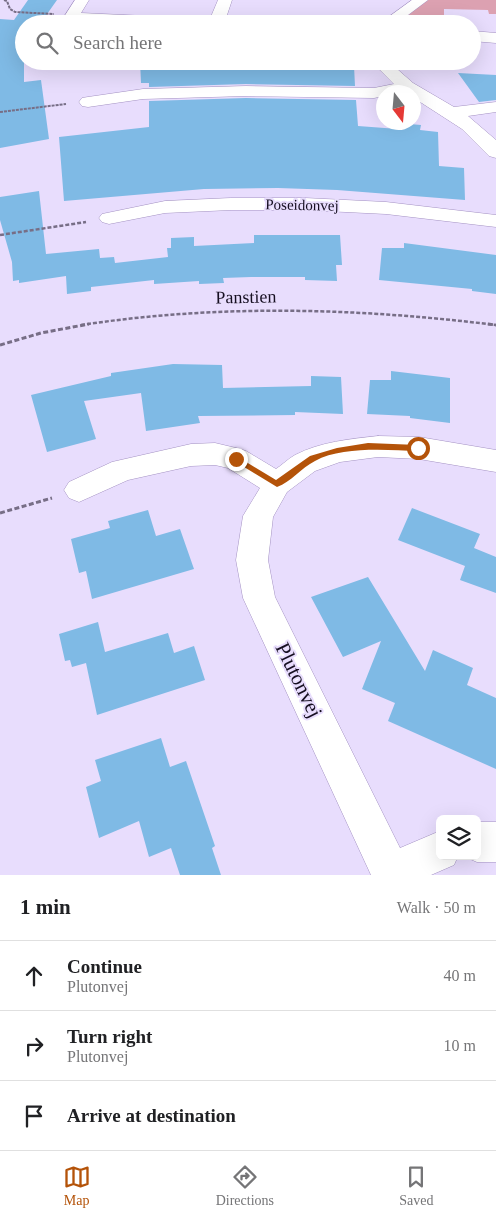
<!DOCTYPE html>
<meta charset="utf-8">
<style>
body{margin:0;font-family:"Times New Roman",serif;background:#f2f2f2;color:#202124}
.controls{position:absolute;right:15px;bottom:15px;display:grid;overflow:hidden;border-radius:8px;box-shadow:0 5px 20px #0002}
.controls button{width:45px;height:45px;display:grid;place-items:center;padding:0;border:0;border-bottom:1px solid #e0e0e0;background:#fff;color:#202124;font:25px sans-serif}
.compass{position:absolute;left:376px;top:85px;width:45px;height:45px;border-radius:50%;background:#fff;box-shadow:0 5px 20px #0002;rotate:164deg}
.stop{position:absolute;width:15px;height:15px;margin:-11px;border:4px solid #b45309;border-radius:50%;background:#fff}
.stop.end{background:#b45309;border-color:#fff;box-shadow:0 1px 5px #0008}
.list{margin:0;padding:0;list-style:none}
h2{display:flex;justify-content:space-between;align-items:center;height:65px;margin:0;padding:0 20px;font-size:21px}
h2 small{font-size:16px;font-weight:400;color:#757577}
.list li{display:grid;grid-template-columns:32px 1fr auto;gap:15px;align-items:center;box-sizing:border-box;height:70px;padding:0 20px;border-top:1px solid #e0e0e0}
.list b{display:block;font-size:19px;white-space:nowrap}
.list p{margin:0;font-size:16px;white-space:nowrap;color:#757577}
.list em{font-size:16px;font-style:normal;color:#757577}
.icon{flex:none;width:28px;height:28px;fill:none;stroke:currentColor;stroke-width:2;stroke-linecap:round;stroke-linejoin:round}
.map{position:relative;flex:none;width:496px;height:875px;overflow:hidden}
.search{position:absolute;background:#fff;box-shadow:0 5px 20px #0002;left:15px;right:15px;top:15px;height:55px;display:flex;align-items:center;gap:12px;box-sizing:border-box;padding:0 18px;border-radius:28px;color:#757577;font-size:19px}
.sheet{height:275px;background:#fff}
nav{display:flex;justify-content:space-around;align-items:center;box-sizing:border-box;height:70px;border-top:1px solid #e0e0e0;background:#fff;font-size:14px;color:#757577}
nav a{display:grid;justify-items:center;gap:2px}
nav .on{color:#b45309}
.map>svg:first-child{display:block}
</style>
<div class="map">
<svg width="496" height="875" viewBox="0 0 496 875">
<rect width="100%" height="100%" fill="#e8ddfd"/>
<!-- green -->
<path fill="#dca1b1" d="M426 0H496V14H489L488 10 444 9V24L400 22Z"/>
<!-- building -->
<path fill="#7fbae5" d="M28 0H57L40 24H24V82L41 80 49 139 0 148V19L14 20Z
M140 61H161V65L194 64V66L274 63V61L333 62V66H354L355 86 246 84 149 87V83H141Z
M458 73 496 75V100L479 102Z
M246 98 356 100 358 126 398 129V123L421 125 420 130 438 132 439 166 464 168 465 200 337 190 278 188 204 189 64 201 59 137 149 127V101Z
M39 191 46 254 99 249 100 258 114 257 115 263 168 257 167 248H171V238L194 237V246L254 243V235H340L342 265H336L337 281 305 280V277H251L223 278 224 283 199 284V281L154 284V280L91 287V291L67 294 66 276 19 283V280L13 281 12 262 0 220V197Z
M404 243 496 255V294L472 291V289L379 280 382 248H404Z
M173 364 222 365 223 388 311 386V376L341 377 343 414 295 412V415L198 416 200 423 146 431 141 393 84 401 96 439 47 452 31 395 111 376V373Z
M391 371 450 378V423L410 418V416L367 414 370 380H391Z
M412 508 480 534 474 548 496 557V593L460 580 465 566 398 540Z
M148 510 156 536 180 529 194 569 92 599 86 571 79 573 71 539 110 528 108 521Z
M368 577 425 671 433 650 473 668 467 685 496 698V769L388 721 395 703 362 689 381 641 343 657 311 597Z
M98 622 105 652 168 633 174 653 194 646 205 680 97 715 86 663 72 667 70 660 65 661 59 634Z
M161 738 170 767 186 761 215 846 212 848 221 875H180L171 848 149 857 139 821 99 838 86 787 101 781 95 760Z"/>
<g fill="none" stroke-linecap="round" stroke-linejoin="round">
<defs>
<path id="minor" d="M75 0H89L81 13 210 19 218 0H232L224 24H118L66 20 64 17Z
M412 0H428L396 24H379Z
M472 31 496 33V43L472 41Z
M371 61H388L413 83 454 107 496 102V112L468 116 496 140V158L489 156 462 129 414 98V92H384V96L374 98 246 96 143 99 88 107 82 106 79 102 82 98 88 97 143 89 246 86 374 88 394 84Z
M231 198H305L386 202 496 215V227L386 214 305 210H231L165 213 109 224 102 222 99 218 102 214 165 201Z
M378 436 419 437 496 450V472L419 459 378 457 340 462 315 471 287 492 273 517 268 560 275 597 400 848 440 831V856H458L454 865 431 875H371L243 598 236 560 243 516 260 488 228 468 215 465 191 466 128 480 79 502 69 498 64 490 69 482 112 462 191 444 215 443 236 448 246 451 276 469C282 465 288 459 295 455 320 442 350 439 378 436Z
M477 822H496V862H477L463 856H477Z"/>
</defs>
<!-- minor casing -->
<use href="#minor" stroke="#a492c3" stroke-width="1"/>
<!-- path-far2 -->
<path stroke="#776e86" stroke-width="2" stroke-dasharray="3 1" stroke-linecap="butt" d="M4 0 7 1 10 9 15 12 54 14
M0 112 66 104"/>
<!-- path-far1 -->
<path stroke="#776e86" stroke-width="2.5" stroke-dasharray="4 2" stroke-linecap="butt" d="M0 235 86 222
M81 325C220 304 357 308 496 325"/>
<!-- path -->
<path stroke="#776e86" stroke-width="3" stroke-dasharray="5 2.5" stroke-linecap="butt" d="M488 324 496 325
M0 345 41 333 89 324
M0 513 52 498"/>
<!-- minor -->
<use href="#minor" fill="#fff" fill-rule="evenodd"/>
</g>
<!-- route -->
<path fill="#b45309" d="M368 443 418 445 422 448 418 451C387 450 342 446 315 461 301 468 291 482 277 487L231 459 233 457H238L276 480 310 456 337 448Z"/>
<g text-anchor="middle" stroke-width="4" stroke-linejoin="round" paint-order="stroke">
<!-- far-street labels -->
<g font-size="15" fill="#160f21" stroke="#e8ddfd">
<text transform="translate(302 205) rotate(1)" y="5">Poseidonvej</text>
</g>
<!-- street labels -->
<g font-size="18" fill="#160f21" stroke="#e8ddfd">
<text transform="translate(246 297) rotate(-1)" y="6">Panstien</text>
</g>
<!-- near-street labels -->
<g font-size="21" fill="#160f21" stroke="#e8ddfd">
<text transform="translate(299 680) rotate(64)" y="7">Plutonvej</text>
</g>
</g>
</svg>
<div class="controls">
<button><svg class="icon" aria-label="layers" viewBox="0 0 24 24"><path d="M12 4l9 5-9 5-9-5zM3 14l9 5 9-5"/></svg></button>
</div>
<svg class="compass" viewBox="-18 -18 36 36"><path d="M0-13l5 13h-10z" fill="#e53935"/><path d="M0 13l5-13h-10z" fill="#757577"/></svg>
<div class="stop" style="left:418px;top:448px"></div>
<div class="stop end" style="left:236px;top:459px"></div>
<div class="search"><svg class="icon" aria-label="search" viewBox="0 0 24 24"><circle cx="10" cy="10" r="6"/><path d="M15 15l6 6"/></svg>Search here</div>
</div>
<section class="sheet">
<h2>1 min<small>Walk · 50 m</small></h2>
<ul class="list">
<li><svg class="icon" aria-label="ahead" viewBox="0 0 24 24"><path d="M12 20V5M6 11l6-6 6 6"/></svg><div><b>Continue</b><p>Plutonvej</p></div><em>40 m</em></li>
<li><svg class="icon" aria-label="right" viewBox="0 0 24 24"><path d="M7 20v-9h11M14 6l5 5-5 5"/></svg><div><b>Turn right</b><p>Plutonvej</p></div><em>10 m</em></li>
<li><svg class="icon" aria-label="arrive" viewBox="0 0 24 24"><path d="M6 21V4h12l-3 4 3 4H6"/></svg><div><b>Arrive at destination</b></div></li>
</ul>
</section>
<nav>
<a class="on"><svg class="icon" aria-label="map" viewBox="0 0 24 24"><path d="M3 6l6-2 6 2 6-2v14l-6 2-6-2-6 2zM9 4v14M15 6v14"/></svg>Map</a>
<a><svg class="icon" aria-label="directions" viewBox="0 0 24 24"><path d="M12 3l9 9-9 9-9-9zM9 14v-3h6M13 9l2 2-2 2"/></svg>Directions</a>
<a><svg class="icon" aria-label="saved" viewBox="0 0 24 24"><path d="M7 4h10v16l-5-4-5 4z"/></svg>Saved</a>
</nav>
